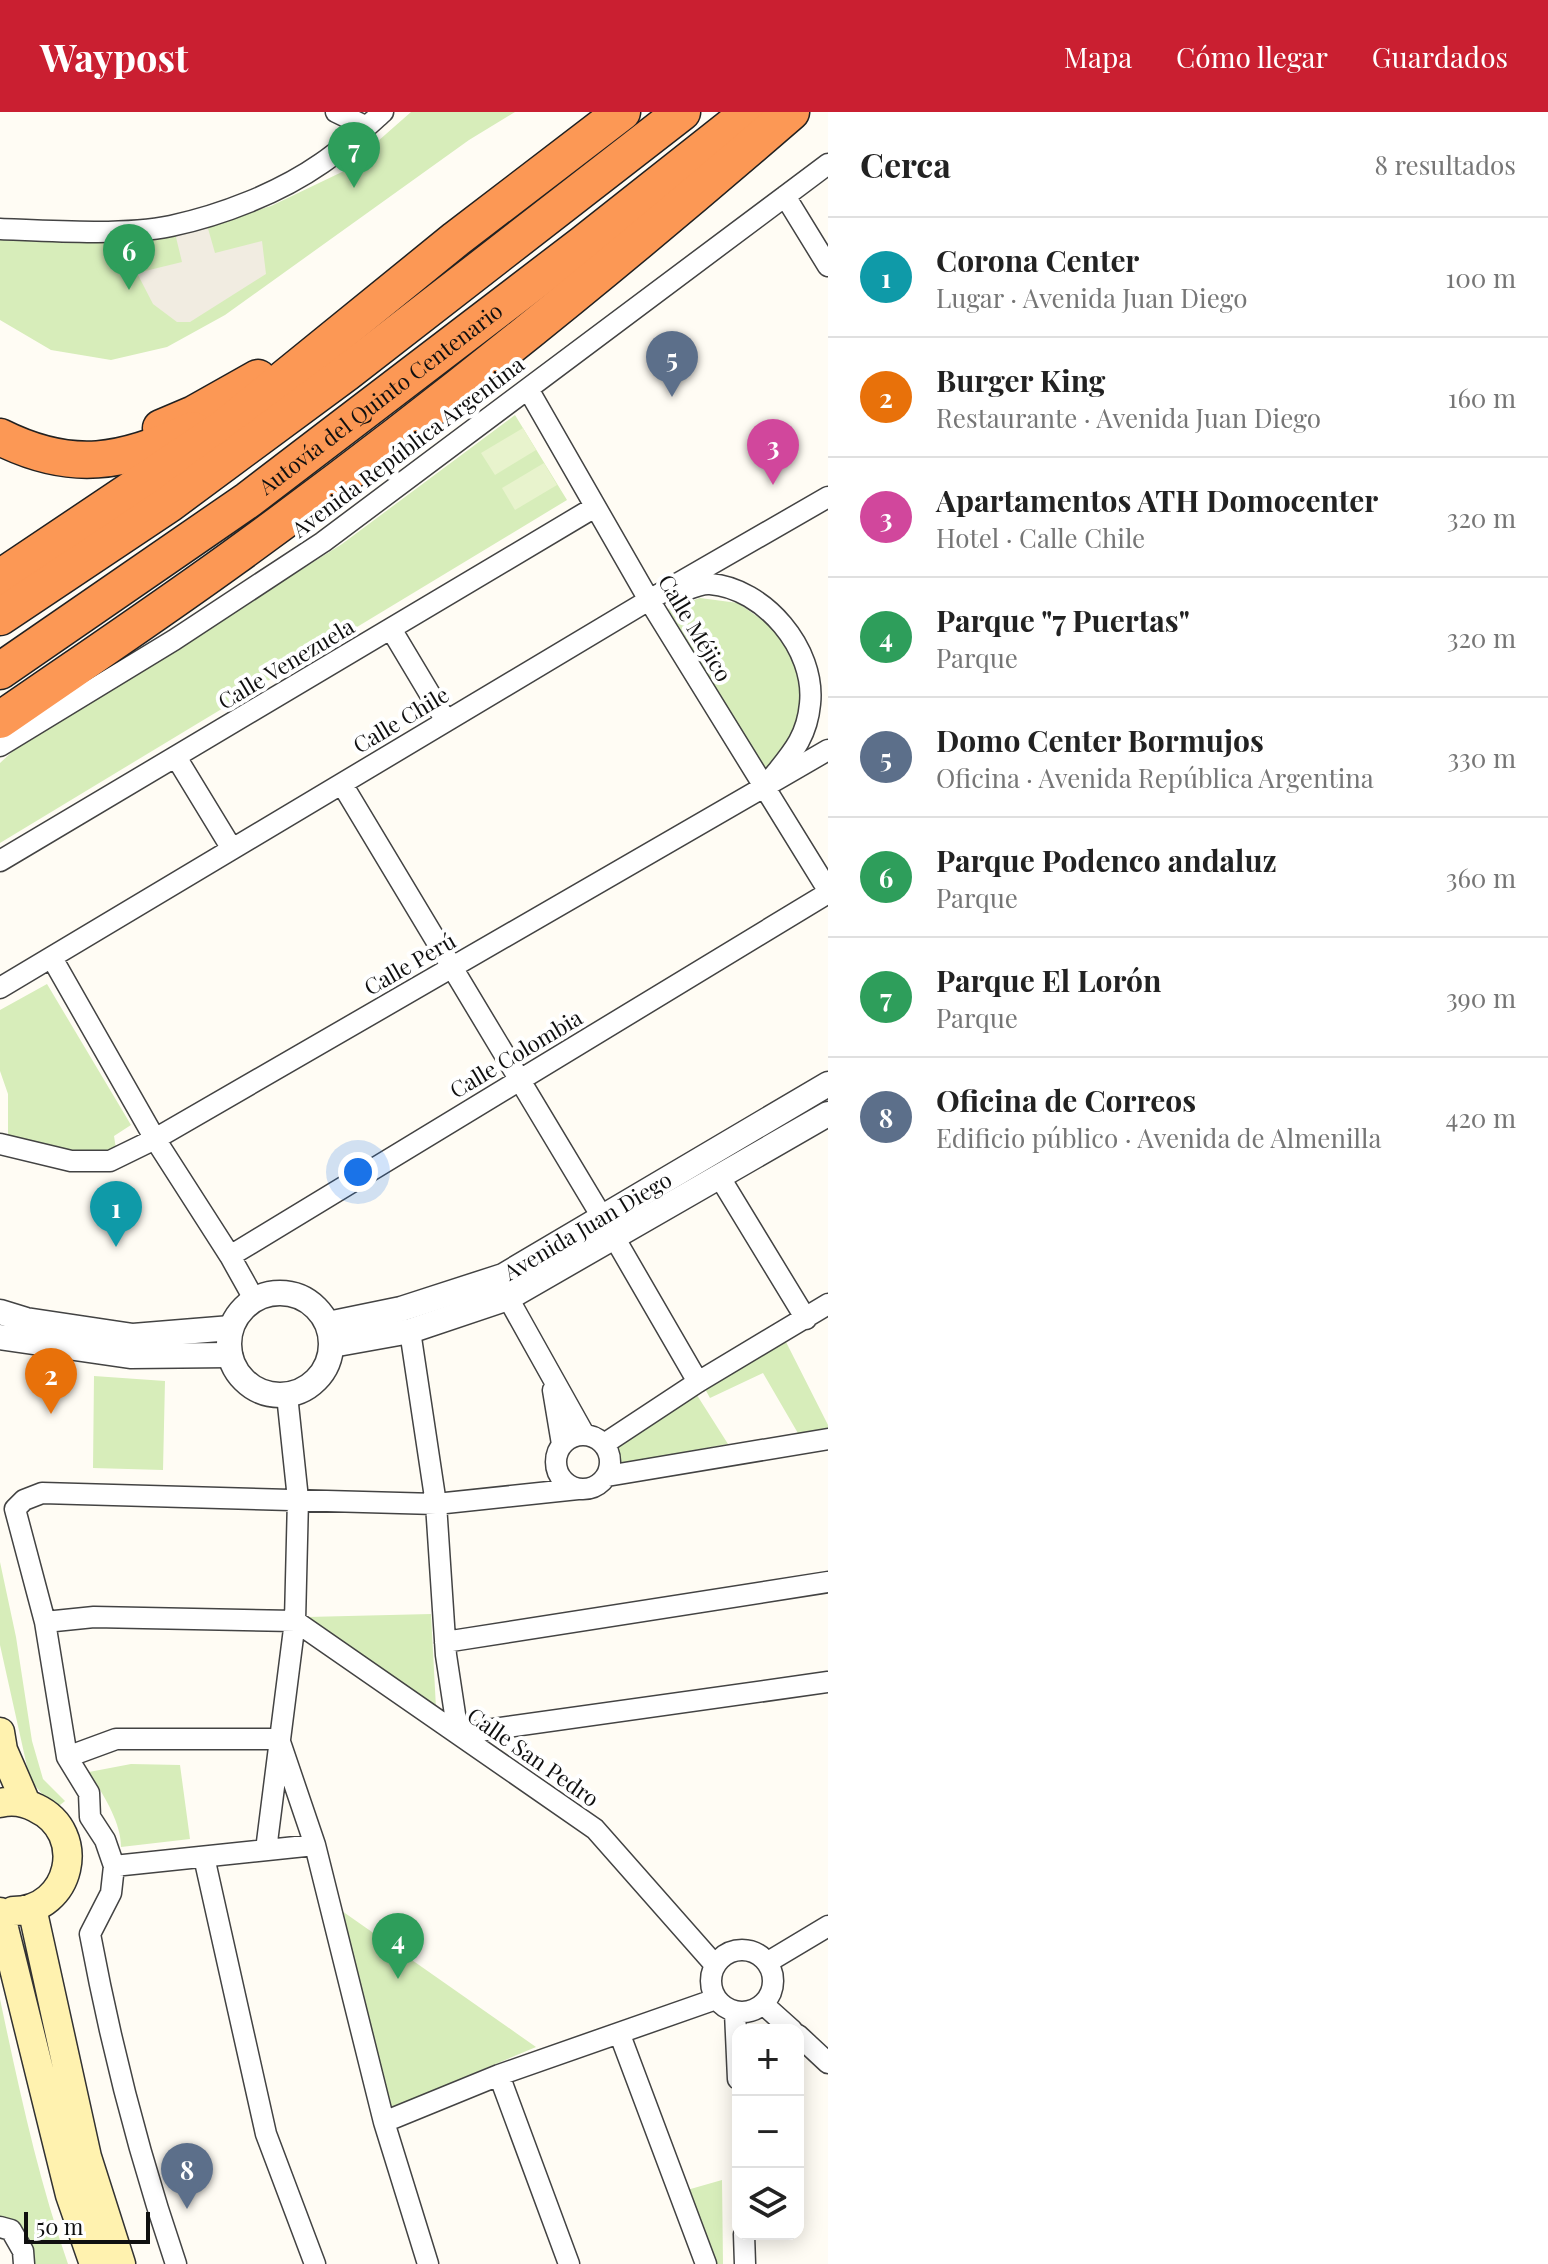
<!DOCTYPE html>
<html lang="es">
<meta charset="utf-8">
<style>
body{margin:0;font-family:"Playfair Display",serif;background:#f6f6f6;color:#222}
.controls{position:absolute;right:24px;bottom:24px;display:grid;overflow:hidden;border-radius:16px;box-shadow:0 4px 20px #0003}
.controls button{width:72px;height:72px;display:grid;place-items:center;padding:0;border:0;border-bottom:2px solid #e0e0e0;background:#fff;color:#222;font:40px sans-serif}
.scale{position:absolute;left:24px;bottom:20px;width:126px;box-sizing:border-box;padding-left:8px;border:4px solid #101010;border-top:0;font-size:22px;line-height:28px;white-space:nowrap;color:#101010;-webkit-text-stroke:6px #fff;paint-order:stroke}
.you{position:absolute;left:358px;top:1060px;width:28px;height:28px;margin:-20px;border:6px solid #fff;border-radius:50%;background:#1a73e8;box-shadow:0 0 0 12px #1a73e833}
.badge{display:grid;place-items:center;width:52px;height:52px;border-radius:50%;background:#ca1f31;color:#fff;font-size:26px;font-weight:700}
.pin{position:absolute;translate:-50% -66px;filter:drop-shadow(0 2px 4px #0008)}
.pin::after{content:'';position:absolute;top:42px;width:28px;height:24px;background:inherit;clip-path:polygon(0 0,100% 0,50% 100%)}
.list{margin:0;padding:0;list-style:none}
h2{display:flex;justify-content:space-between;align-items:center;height:104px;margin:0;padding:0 32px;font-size:34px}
h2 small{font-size:26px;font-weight:400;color:#767676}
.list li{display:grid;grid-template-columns:52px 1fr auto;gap:24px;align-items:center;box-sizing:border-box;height:120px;padding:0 32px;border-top:2px solid #e0e0e0}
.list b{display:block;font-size:30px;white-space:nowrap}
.list p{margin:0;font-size:26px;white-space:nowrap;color:#767676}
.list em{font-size:26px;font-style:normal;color:#767676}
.icon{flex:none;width:44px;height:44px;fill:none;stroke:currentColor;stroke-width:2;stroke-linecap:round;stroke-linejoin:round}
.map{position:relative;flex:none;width:828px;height:2152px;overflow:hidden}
header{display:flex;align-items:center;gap:48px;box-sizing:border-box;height:112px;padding:0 40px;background:#ca1f31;color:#fff}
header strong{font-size:38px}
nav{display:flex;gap:44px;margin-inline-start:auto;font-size:28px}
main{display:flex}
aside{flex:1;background:#fff}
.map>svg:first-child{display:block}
</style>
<header>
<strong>Waypost</strong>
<nav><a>Mapa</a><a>Cómo llegar</a><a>Guardados</a></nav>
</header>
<main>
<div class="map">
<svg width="828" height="2152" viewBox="0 0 828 2152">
<rect width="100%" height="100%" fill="#fffcf4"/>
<!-- green -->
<path fill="#d7edba" d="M411 0H515L469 28 225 203 167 235 111 248 51 238 0 208V126L207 113 271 94 344 59Z
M515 303 567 388 0 731V651L14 638 342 432Z
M700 486 738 491 775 517 796 548 801 587 793 622 766 659 668 497Z
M47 872 131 1013 114 1024 116 1037C80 1049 43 1032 8 1023V982L0 959V898Z
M786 1230 828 1313V1321L799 1323 763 1261 710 1286 704 1275Z
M94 1264 165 1269 163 1358 93 1356Z
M695 1280 728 1332 619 1352 613 1334Z
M0 1450 16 1525 32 1629 43 1667 65 1689 60 1693 50 1691 30 1668 0 1533Z
M431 1502 436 1596 307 1505Z
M131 1652 180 1653 190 1727 121 1735C121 1709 102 1681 89 1660Z
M342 1799 536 1935 388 1997Z
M0 1887C19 1977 38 2066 68 2152H34C32 2129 22 2113 0 2105Z
M722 2068 723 2152H711L680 2080Z"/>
<!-- pitch -->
<path fill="#e8f3cd" d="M523 316 536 338 495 363 481 341Z
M544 351 557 373 515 398 502 376Z"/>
<!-- plaza -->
<path fill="#f1ece1" d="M207 113 215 141 262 129 266 162 190 210H177L153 192 137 161 182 150 174 117Z"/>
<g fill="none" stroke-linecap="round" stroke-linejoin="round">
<defs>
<path id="minor" d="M336 0 367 15
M785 84 828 154
M0 117C50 119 122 124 171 114 222 103 279 81 322 51 344 36 364 17 383 0
M528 277 649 488 828 778
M680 480C689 477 701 471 710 472 764 476 816 537 810 592 807 625 792 641 772 666
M391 517 446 609
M0 634 174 528 323 430 828 52
M176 645 232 737
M342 672 602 1105
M0 749 595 395
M52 846 155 1027 230 1144 254 1187
M0 876 649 488 828 385
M0 1032 71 1049H110L155 1027 828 638
M719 1064 806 1207
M614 1125 698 1270
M230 1144 828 781
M508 1186 584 1322
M410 1219 436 1392 446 1543 458 1622 828 1570
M553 1278 562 1332
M556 1350a27 27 0 1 1 54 0a27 27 0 1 1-54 0Z
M604 1332 698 1270 828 1192
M607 1364 828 1327
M295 1509 595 1717 715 1853
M45 1510 94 1505 295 1509
M445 1530 828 1470
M279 1627 315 1733 384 2010 428 2152
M67 1645 116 1627H279
M266 1738 295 1509 298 1387 287 1283
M204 1745 266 2022 315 2152
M114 1754 315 1733
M711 1869a31 31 0 1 1 62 0a31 31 0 1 1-62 0Z
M768 1850 828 1814
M763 1892 792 1918
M735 1900 738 1967
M620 1923 706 2152
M798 1923 828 1951
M499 1963 569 2152
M384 2010 499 1963 716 1887
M0 2115 11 2118 23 2139 24 2152
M744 2122 745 2152
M176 2152C139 2044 111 1934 90 1822L111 1781 114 1754 105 1728 90 1705 89 1681 67 1645 45 1510 15 1397 24 1388 42 1381 436 1392 578 1377"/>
<g id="tertiary">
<circle cx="280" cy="1232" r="51"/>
<path d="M0 1200 26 1208 133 1224 231 1216"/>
<path id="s1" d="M328 1212 401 1197 503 1164 828 972"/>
<path d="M0 1225 130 1244 230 1243"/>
<path d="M332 1233 410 1219 508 1186 828 1002"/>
</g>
<path id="secondary" d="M0 1620 3 1638 26 1691
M0 1691C12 1688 25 1690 36 1696 89 1721 71 1799 13 1799
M32 1796 87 2045 121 2152
M0 1800 70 2083 94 2152"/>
<g id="motorway">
<path d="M161 316 194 302 258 266"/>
<path d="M0 325C72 361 123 351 193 318"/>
<path d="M0 466 222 317 456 127 622 0"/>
<path d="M0 505 169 392 346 261 682 0"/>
<path id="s2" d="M0 559 248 388 583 132 750 0"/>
<path d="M0 608C78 554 157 501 233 446 426 306 611 156 791 0"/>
</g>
</defs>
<!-- minor casing -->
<use href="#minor" stroke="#434343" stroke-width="23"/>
<!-- tertiary casing -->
<use href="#tertiary" stroke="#434343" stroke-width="27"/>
<!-- secondary casing -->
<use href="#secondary" stroke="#323232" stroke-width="31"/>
<!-- motorway casing -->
<use href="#motorway" stroke="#212121" stroke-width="39"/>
<!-- minor -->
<use href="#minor" stroke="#fff" stroke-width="20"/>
<!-- tertiary -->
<use href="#tertiary" stroke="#fff" stroke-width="24"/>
<!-- secondary -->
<use href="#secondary" stroke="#fff2af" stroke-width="28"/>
<!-- motorway -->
<use href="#motorway" stroke="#fc9855" stroke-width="36"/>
</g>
<g text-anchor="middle" stroke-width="8" stroke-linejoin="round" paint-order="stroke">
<!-- street labels -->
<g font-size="22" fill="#101010" stroke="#fff">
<text dy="8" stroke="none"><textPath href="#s2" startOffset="468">Autovía del Quinto Centenario</textPath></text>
<text transform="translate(408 335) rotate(-37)" y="8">Avenida República Argentina</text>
<text transform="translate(695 516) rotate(59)" y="8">Calle Méjico</text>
<text transform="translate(286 552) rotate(-31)" y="8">Calle Venezuela</text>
<text transform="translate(401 608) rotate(-31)" y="8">Calle Chile</text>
<text transform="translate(410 852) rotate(-30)" y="8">Calle Perú</text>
<text transform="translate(516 942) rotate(-31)" y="8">Calle Colombia</text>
<text dy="8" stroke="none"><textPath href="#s1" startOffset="280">Avenida Juan Diego</textPath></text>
<text transform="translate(533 1645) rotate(35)" y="8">Calle San Pedro</text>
</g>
</g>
</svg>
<div class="controls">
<button>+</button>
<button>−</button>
<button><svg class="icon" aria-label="layers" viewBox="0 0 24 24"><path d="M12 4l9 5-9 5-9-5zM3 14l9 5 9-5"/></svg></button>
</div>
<div class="scale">50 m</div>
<div class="you"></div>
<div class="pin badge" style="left:116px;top:1135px;background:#0f9aa8">1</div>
<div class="pin badge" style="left:51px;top:1302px;background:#e8710a">2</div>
<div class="pin badge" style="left:773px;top:373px;background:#d1479c">3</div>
<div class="pin badge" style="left:398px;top:1867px;background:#2e9e5b">4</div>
<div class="pin badge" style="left:672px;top:285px;background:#5c6f8a">5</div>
<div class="pin badge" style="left:129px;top:178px;background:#2e9e5b">6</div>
<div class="pin badge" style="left:354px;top:76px;background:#2e9e5b">7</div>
<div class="pin badge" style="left:187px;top:2097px;background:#5c6f8a">8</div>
</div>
<aside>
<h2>Cerca<small>8 resultados</small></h2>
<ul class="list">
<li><span class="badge" style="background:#0f9aa8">1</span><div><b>Corona Center</b><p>Lugar · Avenida Juan Diego</p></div><em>100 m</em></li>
<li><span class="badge" style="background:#e8710a">2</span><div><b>Burger King</b><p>Restaurante · Avenida Juan Diego</p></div><em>160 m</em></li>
<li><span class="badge" style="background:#d1479c">3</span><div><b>Apartamentos ATH Domocenter</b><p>Hotel · Calle Chile</p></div><em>320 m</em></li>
<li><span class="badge" style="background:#2e9e5b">4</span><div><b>Parque &quot;7 Puertas&quot;</b><p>Parque</p></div><em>320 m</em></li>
<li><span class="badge" style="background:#5c6f8a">5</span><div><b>Domo Center Bormujos</b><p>Oficina · Avenida República Argentina</p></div><em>330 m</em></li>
<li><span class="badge" style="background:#2e9e5b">6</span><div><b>Parque Podenco andaluz</b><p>Parque</p></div><em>360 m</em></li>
<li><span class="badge" style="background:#2e9e5b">7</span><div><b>Parque El Lorón</b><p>Parque</p></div><em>390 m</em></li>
<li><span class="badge" style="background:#5c6f8a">8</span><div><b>Oficina de Correos</b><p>Edificio público · Avenida de Almenilla</p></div><em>420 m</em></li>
</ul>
</aside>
</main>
